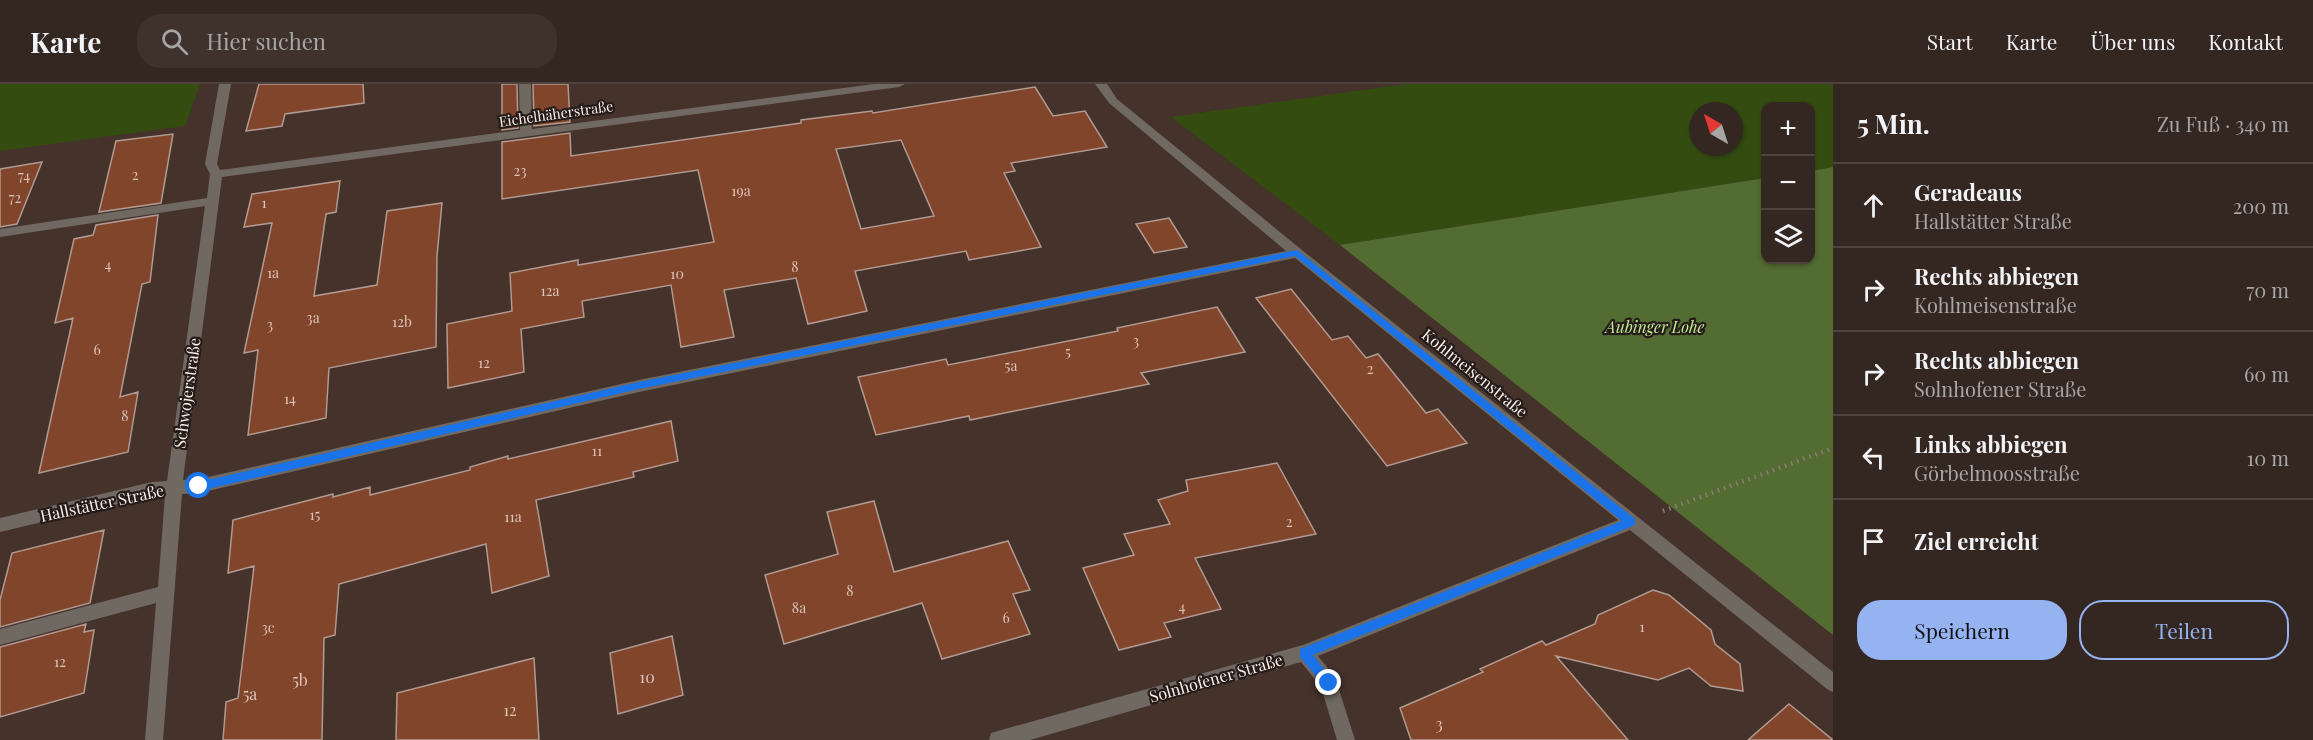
<!DOCTYPE html>
<html lang="de">
<meta charset="utf-8">
<style>
body{margin:0;font-family:"Playfair Display",serif;background:#3f322d;color:#f1f3f6}
.controls{position:absolute;right:18px;top:18px;display:grid;overflow:hidden;border-radius:12px;box-shadow:0 2px 4px #0004}
.controls button{width:54px;height:54px;display:grid;place-items:center;padding:0;border:0;border-bottom:2px solid #4e433e;background:#342620;color:#f1f3f6;font:30px sans-serif}
.compass{position:absolute;left:1689px;top:18px;width:54px;height:54px;border-radius:50%;background:#342620;box-shadow:0 2px 4px #0004;rotate:321deg}
.stop{position:absolute;width:18px;height:18px;margin:-14px;border:4px solid #1a73e8;border-radius:50%;background:#fff}
.stop.end{background:#1a73e8;border-color:#fff;box-shadow:0 2px 6px #0008}
.list{margin:0;padding:0;list-style:none}
h2{display:flex;justify-content:space-between;align-items:center;height:78px;margin:0;padding:0 24px;font-size:26px}
h2 small{font-size:20px;font-weight:400;color:#a9a5a5}
.list li{display:grid;grid-template-columns:39px 1fr auto;gap:18px;align-items:center;box-sizing:border-box;height:84px;padding:0 24px;border-top:2px solid #4e433e}
.list b{display:block;font-size:22px;white-space:nowrap}
.list p{margin:0;font-size:20px;white-space:nowrap;color:#a9a5a5}
.list em{font-size:20px;font-style:normal;color:#a9a5a5}
.actions{display:flex;gap:12px;padding:18px 24px}
.actions a{flex:1;padding:14px 0;border:2px solid #95b2f1;border-radius:24px;text-align:center;font-size:21px;color:#95b2f1}
.actions .main{background:#95b2f1;color:#111}
.icon{flex:none;width:33px;height:33px;fill:none;stroke:currentColor;stroke-width:2;stroke-linecap:round;stroke-linejoin:round}
.map{position:relative;flex:none;width:1833px;height:656px;overflow:hidden}
header{display:flex;align-items:center;gap:36px;box-sizing:border-box;height:84px;padding:0 30px;background:#342620;border-bottom:2px solid #4e433e}
header strong{font-size:28px}
nav{display:flex;gap:33px;margin-inline-start:auto;font-size:21px}
.search{width:420px;height:54px;background:#3f322d;display:flex;align-items:center;gap:15px;box-sizing:border-box;padding:0 21px;border-radius:24px;color:#a9a5a5;font-size:22px}
main{display:flex}
aside{flex:1;background:#342620}
.map>svg:first-child{display:block}
</style>
<header>
<strong>Karte</strong>
<div class="search"><svg class="icon" aria-label="search" viewBox="0 0 24 24"><circle cx="10" cy="10" r="6"/><path d="M15 15l6 6"/></svg>Hier suchen</div>
<nav><a>Start</a><a>Karte</a><a>Über uns</a><a>Kontakt</a></nav>
</header>
<main>
<div class="map">
<svg width="1833" height="656" viewBox="0 0 1833 656">
<rect width="100%" height="100%" fill="#45322b"/>
<!-- green -->
<path fill="#354c11" fill-rule="evenodd" d="M0 0H200L185 42 0 67Z
M1406 0H1833V83L1811 87 1810 22H1766L1765 94 1340 161 1171 33ZM1698 27H1734V63H1698Z"/>
<!-- forest -->
<path fill="#536c31" d="M1833 83V551L1340 161 1765 94 1766 176H1810L1811 87Z"/>
<!-- building -->
<path fill="#81452c" stroke="#b19a91" stroke-width="1.5" fill-rule="evenodd" d="M259 0H363L364 19 285 30 282 42 246 47Z
M502 0H517L518 44 502 46Z
M533 0H568L570 38 534 42Z
M1035 3 1053 32 1085 27 1107 63 1011 79 1015 87 1004 89 1041 163 969 176 966 167 855 187 867 227 808 240 796 194 724 206 734 253 681 263 671 201 582 217 584 233 521 245 524 288 448 304 447 240 512 227 510 189 578 176V181L714 158 698 86 502 115V58L570 49 571 72 801 39V36L872 27 873 29ZM901 56 934 132 861 145 836 65Z
M173 50 161 119 99 128 116 57Z
M42 78 17 140 0 143V85Z
M340 97 336 128 326 130 314 212 377 201 387 127 442 119 437 172 436 263 329 284 326 334 248 351 258 266 244 269 272 139 244 143 252 110Z
M158 131 150 198 142 200 120 313 138 308 128 368 39 389 73 234 55 239 74 155 93 151 96 141Z
M1169 134 1187 163 1154 169 1136 140Z
M1291 205 1332 256 1348 252 1366 274 1378 270 1426 329 1438 325 1467 359 1387 382 1256 214Z
M1217 223 1245 268 1141 289 1149 300 970 336 969 332 876 351 858 293 946 275 948 281 1118 247 1117 244Z
M671 337 678 377 633 388 634 393 536 416 549 492 492 509 486 460 339 500 335 551 324 554 322 656H223L226 618 238 614 254 482 228 489 233 436 333 410V413L370 403V411L470 386V383L508 372V375Z
M1277 379 1316 450 1195 474 1221 525 1164 539 1171 553 1119 566 1083 484 1134 471 1124 450 1170 440 1158 416 1188 407 1186 396Z
M874 417 894 488 1008 457 1030 506 1013 510 1030 550 942 575 922 519 784 560 765 491 838 470 827 428Z
M104 446 90 519 0 543V516L12 469Z
M1653 506 1669 511 1711 546 1715 560 1740 580 1743 607 1711 602 1689 584 1658 596 1556 572 1628 656H1411L1400 624 1483 588 1480 585 1542 557 1546 561 1595 540 1598 531Z
M86 540 84 548 94 546 84 609 0 633V563Z
M672 552 683 611 618 630 610 569Z
M534 574 539 656H396L397 609Z
M1789 620 1833 656H1748Z"/>
<g fill="none" stroke-linecap="round" stroke-linejoin="round">
<!-- path -->
<path stroke="#8c7c76" stroke-width="4.5" stroke-dasharray="1.5 5" stroke-linecap="butt" d="M1663 427 1833 364"/>
<!-- minor -->
<path fill="#6f6962" fill-rule="evenodd" d="M219 0H231L217 80 220 86 520 46 519 0H531L532 45 874 0H905L899 3 222 93 183 396 199 395 639 296 1286 167 1109 19 1095 0H1107L1117 15 1302 166 1833 588V608L1827 605 1630 446 1318 572 1335 593 1355 656H1337L1321 603 1301 578 1030 656H989L991 649 998 647 1303 561 1618 436 1295 174 639 308 199 409 182 410 163 656H145L156 519 0 561V545L158 503 165 411 152 412 0 448V434L152 398 167 397 205 122 0 153V145L207 114 210 90 205 80Z"/>
</g>
<!-- route -->
<path fill="#1a73e8" d="M1297 166 1635 435V441L1313 571 1335 599 1333 603H1325L1300 573V565L1622 437 1295 172 639 305 199 407 194 402 199 398 639 298Z"/>
<g text-anchor="middle" stroke-width="4.5" stroke-linejoin="round" paint-order="stroke">
<!-- far-street labels -->
<g font-size="14" fill="#fcefea" stroke="#251c19">
<text transform="translate(556 30) rotate(-8)" y="5">Eichelhäherstraße</text>
</g>
<!-- number labels -->
<g font-size="14" fill="#ddc4ba">
<text x="520" y="92">23</text>
<text x="135" y="96">2</text>
<text x="24" y="97">74</text>
<text x="741" y="112">19a</text>
<text x="15" y="119">72</text>
<text x="264" y="124">1</text>
<text x="108" y="186">4</text>
<text x="795" y="188">8</text>
<text x="273" y="194">1a</text>
<text x="677" y="195">10</text>
<text x="550" y="212">12a</text>
<text x="313" y="239">3a</text>
<text x="402" y="243">12b</text>
<text x="270" y="246">3</text>
<text x="1136" y="262">3</text>
<text x="97" y="271">6</text>
<text x="1068" y="273">5</text>
<text x="484" y="284">12</text>
<text x="1011" y="287">5a</text>
<text x="1370" y="290">2</text>
<text x="290" y="320">14</text>
<text x="125" y="337">8</text>
<text x="597" y="372">11</text>
<text x="315" y="436">15</text>
<text x="513" y="438">11a</text>
<text x="1289" y="443">2</text>
<text x="850" y="512">8</text>
<text x="1182" y="528">4</text>
<text x="799" y="529">8a</text>
<text x="1006" y="539">6</text>
<text x="1642" y="548">1</text>
<text x="268" y="549">3c</text>
<text x="60" y="583">12</text>
</g>
<!-- park labels -->
<g font-size="16" font-style="italic" fill="#c2ea93" stroke="#251c19">
<text x="1655" y="249">Aubinger Lohe</text>
</g>
<!-- street labels -->
<g font-size="16" fill="#fcefea" stroke="#251c19">
<text transform="translate(1475 289) rotate(39)" y="6">Kohlmeisenstraße</text>
<text transform="translate(187 309) rotate(-82)" y="6">Schwojerstraße</text>
<text transform="translate(102 419) rotate(-12)" y="6">Hallstätter Straße</text>
<text transform="translate(1216 594) rotate(-16)" y="6">Solnhofener Straße</text>
</g>
<!-- near-number labels -->
<g font-size="16" fill="#ddc4ba">
<text x="647" y="599">10</text>
<text x="300" y="602">5b</text>
<text x="250" y="616">5a</text>
<text x="510" y="632">12</text>
<text x="1439" y="646">3</text>
</g>
</g>
</svg>
<div class="controls">
<button>+</button>
<button>−</button>
<button><svg class="icon" aria-label="layers" viewBox="0 0 24 24"><path d="M12 4l9 5-9 5-9-5zM3 14l9 5 9-5"/></svg></button>
</div>
<svg class="compass" viewBox="-18 -18 36 36"><path d="M0-13l5 13h-10z" fill="#e53935"/><path d="M0 13l5-13h-10z" fill="#a9a5a5"/></svg>
<div class="stop" style="left:199px;top:402px"></div>
<div class="stop end" style="left:1329px;top:599px"></div>
</div>
<aside>
<h2>5 Min.<small>Zu Fuß · 340 m</small></h2>
<ul class="list">
<li><svg class="icon" aria-label="ahead" viewBox="0 0 24 24"><path d="M12 20V5M6 11l6-6 6 6"/></svg><div><b>Geradeaus</b><p>Hallstätter Straße</p></div><em>200 m</em></li>
<li><svg class="icon" aria-label="right" viewBox="0 0 24 24"><path d="M7 20v-9h11M14 6l5 5-5 5"/></svg><div><b>Rechts abbiegen</b><p>Kohlmeisenstraße</p></div><em>70 m</em></li>
<li><svg class="icon" aria-label="right" viewBox="0 0 24 24"><path d="M7 20v-9h11M14 6l5 5-5 5"/></svg><div><b>Rechts abbiegen</b><p>Solnhofener Straße</p></div><em>60 m</em></li>
<li><svg class="icon" aria-label="left" viewBox="0 0 24 24"><path d="M17 20v-9H6M10 6l-5 5 5 5"/></svg><div><b>Links abbiegen</b><p>Görbelmoosstraße</p></div><em>10 m</em></li>
<li><svg class="icon" aria-label="arrive" viewBox="0 0 24 24"><path d="M6 21V4h12l-3 4 3 4H6"/></svg><div><b>Ziel erreicht</b></div></li>
</ul>
<div class="actions"><a class="main">Speichern</a><a>Teilen</a></div>
</aside>
</main>
